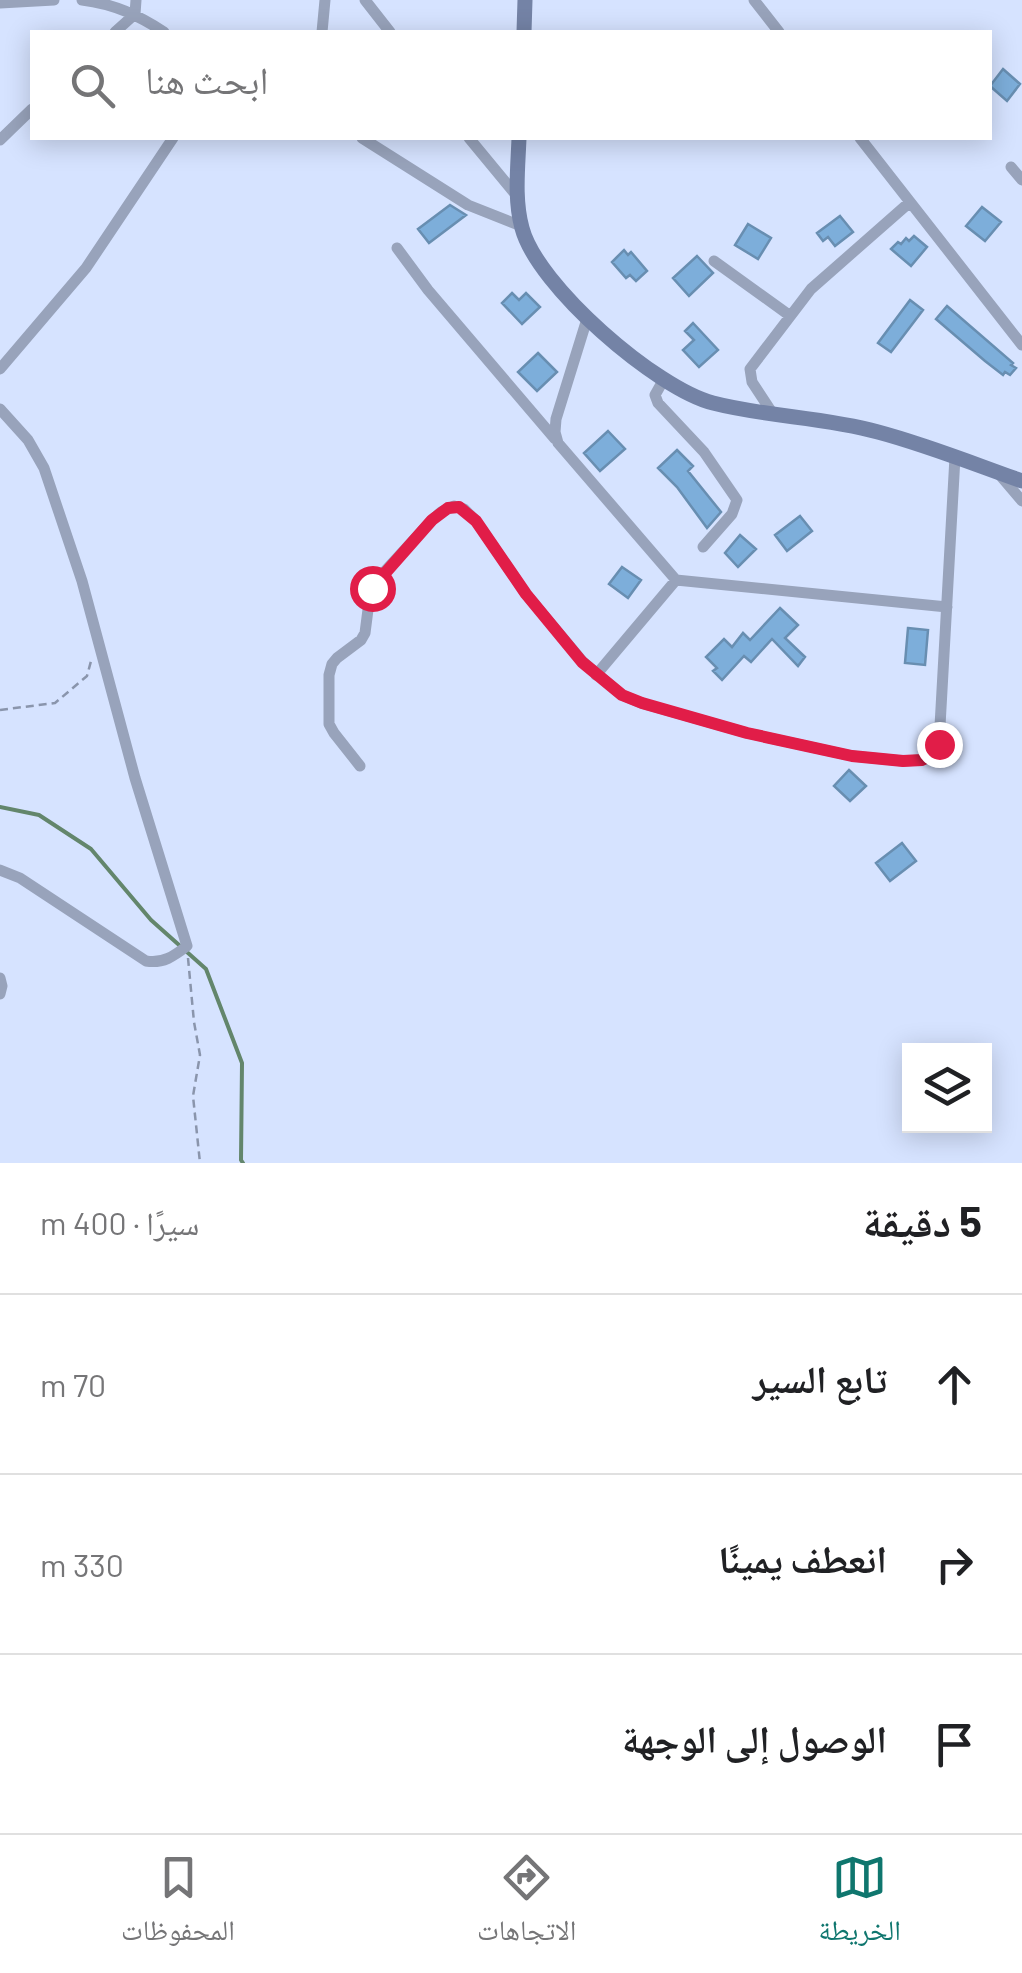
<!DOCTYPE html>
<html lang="ar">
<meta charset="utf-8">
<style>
body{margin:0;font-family:Barlow,"Noto Naskh Arabic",sans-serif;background:#f6f6f6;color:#202124;direction:rtl}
.controls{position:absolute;right:30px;bottom:30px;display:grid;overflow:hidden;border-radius:0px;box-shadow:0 5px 25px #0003}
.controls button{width:90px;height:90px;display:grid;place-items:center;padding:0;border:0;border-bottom:2px solid #e0e0e0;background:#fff;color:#202124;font:50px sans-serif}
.stop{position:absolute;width:30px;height:30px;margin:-22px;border:8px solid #e11d48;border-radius:50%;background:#fff}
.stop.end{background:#e11d48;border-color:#fff;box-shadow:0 2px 10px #0008}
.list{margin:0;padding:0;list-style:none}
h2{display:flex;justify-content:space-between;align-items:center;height:130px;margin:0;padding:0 40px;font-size:42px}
h2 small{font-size:32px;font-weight:400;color:#757577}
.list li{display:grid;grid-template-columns:65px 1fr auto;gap:30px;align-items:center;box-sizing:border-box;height:180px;padding:0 40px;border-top:2px solid #e0e0e0}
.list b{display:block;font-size:38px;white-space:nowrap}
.list em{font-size:32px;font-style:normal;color:#757577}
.icon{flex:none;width:55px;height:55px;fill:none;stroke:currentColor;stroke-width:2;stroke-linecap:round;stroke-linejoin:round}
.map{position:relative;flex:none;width:1022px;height:1163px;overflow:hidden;direction:ltr}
.search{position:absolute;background:#fff;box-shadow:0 5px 25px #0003;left:30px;right:30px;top:30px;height:110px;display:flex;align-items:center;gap:25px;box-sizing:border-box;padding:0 35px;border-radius:0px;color:#757577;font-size:38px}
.sheet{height:670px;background:#fff}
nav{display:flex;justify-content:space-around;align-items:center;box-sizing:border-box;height:140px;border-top:2px solid #e0e0e0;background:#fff;font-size:28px;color:#757577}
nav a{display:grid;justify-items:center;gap:5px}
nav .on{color:#0f766e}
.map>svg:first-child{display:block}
</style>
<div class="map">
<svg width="1022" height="1163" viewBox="0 0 1022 1163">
<rect width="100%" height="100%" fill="#d6e3ff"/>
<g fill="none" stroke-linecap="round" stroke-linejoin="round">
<!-- stream -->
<path stroke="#63866c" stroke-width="4" d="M0 807 39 815 91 849 151 920 206 969 242 1063 241 1160 243 1163"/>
</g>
<!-- building -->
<path fill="#7daeda" stroke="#688eb1" stroke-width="2.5" d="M1003 69 1020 84 1007 101 990 86Z
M450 205 466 215 429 243 418 229Z
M982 207 1001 222 985 241 966 226Z
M840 216 853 232 835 246 828 237 823 241 817 233Z
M748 224 771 238 758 259 735 245Z
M914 236 927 247 911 266 891 249 898 242 901 244 906 238 909 241Z
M624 250 628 255 631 252 647 271 636 281 630 275 626 278 612 262Z
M697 256 713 273 689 296 673 278Z
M512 293 519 300 526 293 540 307 522 324 502 303Z
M910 300 923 310 891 352 878 343Z
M947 306 1013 363 1011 365 1016 368 1010 375 1005 372 1003 375 985 361 936 319Z
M693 323 718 350 699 367 683 350 694 340 685 331Z
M538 353 557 372 537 391 518 372Z
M608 431 625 449 600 471 584 453Z
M677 450 693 466 688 471 721 512 707 528 677 487 658 468Z
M800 516 812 531 787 551 775 535Z
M740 535 756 549 738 567 725 553Z
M622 567 641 580 628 598 609 584Z
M780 608 798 625 785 638 805 657 798 666 772 639 751 662 744 656 722 680 713 671 717 668 706 657 724 639 732 647 743 633 750 640Z
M908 628 928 630 925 665 905 663Z
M849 770 866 786 850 801 834 786Z
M902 843 916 861 890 881 876 863Z"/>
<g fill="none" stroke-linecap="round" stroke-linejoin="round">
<!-- path -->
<path stroke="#8a95ac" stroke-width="2.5" stroke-dasharray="8 5" stroke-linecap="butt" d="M0 710 55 703 87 676 91 661
M188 958 194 1022 200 1055 193 1096 200 1163"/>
<!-- street -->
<path stroke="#98a3bb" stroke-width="11" d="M82 0C114 4 138 15 164 32
M365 0 390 32
M754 0 779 32
M0 3 54 0
M115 32 135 14 136 0
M322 32 325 0
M362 138 468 205 521 226
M469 138 517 196
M860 138 1022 345
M0 140 32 109
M1011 167 1022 180
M397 248 428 290 555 439
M714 261 789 315
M587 319 556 419 555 432 558 443 676 580 947 607
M0 369 86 268 173 138
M664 379 655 395 658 403 704 452 737 500 732 514 703 547
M0 409 28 440 44 468 82 581 135 778 187 946C174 956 163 964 146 961L20 878 0 870
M773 414 752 382 750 369 811 289 910 202
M999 474 1022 501
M596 675 676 580
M360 766 334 733 329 724V675L332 664 337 658 361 640 365 633 370 594 375 582 432 520 441 512 454 506 464 509 476 521 526 594 583 662 622 695 641 703 747 733 852 756 903 761 922 760 930 756 939 744 955 457
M0 978 2 986 0 994"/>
<!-- secondary -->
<path stroke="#7483a6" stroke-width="15" d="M524 32 525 0
M519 138C518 167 514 199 522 228 537 286 657 389 713 403 767 417 824 417 878 432 927 445 974 464 1022 481"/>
</g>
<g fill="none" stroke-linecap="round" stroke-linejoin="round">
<!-- route -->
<path stroke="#e11d48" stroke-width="12" d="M372 588 432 520 448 508 459 507 476 521 526 594 582 662 622 695 642 703 747 733 852 756 903 761 922 760 930 756 939 744"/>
</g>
</svg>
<div class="controls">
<button><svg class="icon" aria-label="layers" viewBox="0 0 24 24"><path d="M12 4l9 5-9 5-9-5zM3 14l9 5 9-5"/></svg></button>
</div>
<div class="stop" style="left:372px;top:588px"></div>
<div class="stop end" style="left:939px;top:744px"></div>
<div class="search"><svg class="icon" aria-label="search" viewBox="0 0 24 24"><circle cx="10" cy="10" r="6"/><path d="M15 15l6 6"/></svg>ابحث هنا</div>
</div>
<section class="sheet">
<h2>5 دقيقة<small>سيرًا · 400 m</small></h2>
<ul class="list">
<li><svg class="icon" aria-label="ahead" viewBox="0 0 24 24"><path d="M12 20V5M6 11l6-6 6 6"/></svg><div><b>تابع السير</b></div><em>70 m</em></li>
<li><svg class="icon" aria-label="right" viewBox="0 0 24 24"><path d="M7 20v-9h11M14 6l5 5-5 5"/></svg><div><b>انعطف يمينًا</b></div><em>330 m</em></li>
<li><svg class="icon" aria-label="arrive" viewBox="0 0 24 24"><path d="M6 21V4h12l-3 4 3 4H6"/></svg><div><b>الوصول إلى الوجهة</b></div></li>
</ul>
</section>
<nav>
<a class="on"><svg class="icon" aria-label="map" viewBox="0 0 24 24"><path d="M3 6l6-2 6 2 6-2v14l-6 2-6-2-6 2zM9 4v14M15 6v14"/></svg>الخريطة</a>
<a><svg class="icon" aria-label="directions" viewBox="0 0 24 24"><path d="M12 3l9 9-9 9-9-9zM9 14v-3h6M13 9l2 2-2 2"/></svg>الاتجاهات</a>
<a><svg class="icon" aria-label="saved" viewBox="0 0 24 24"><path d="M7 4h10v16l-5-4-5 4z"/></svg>المحفوظات</a>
</nav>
